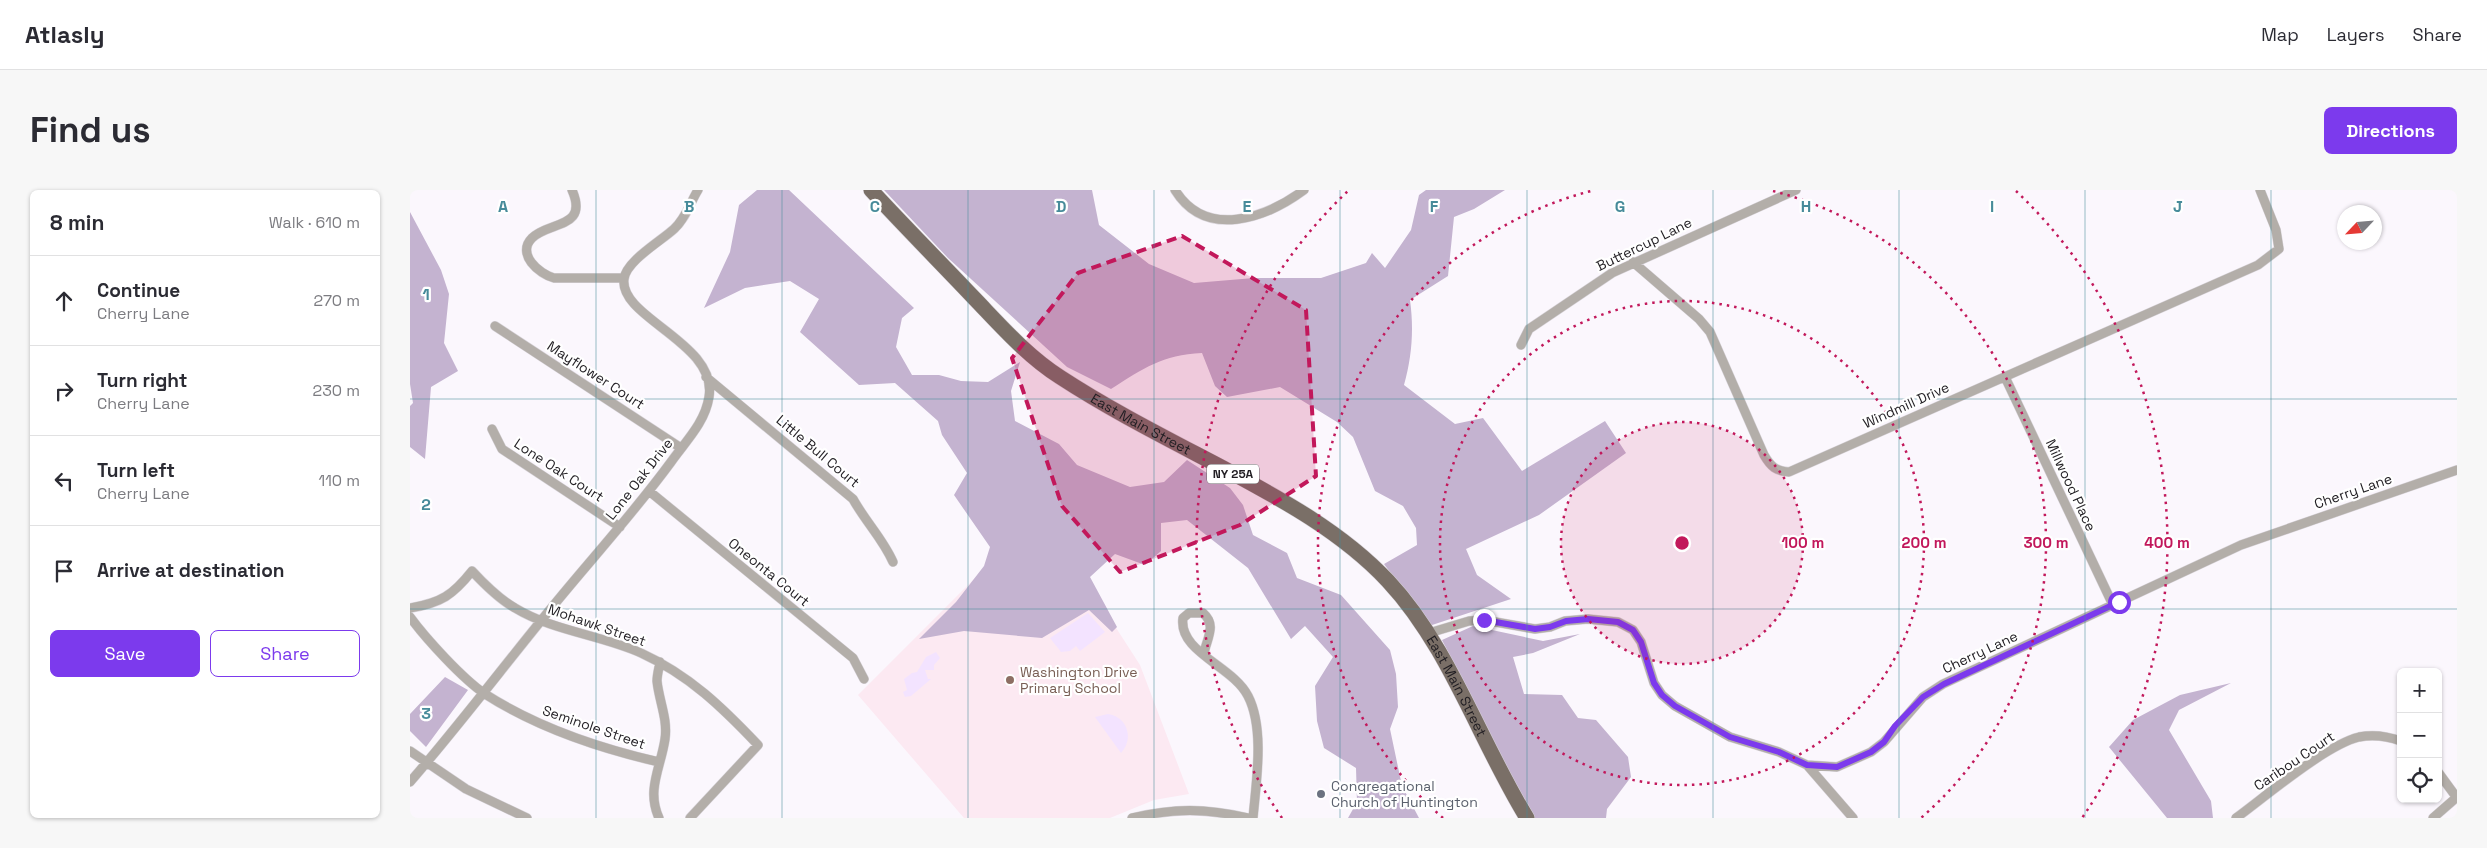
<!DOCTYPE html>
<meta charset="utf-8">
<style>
body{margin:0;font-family:"Space Grotesk",sans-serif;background:#f7f7f7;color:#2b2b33}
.controls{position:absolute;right:15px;bottom:15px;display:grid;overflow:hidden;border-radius:8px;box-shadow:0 1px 4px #0004}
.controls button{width:45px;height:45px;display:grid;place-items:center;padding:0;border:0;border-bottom:1px solid #e1e1e2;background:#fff;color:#2b2b33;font:25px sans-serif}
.compass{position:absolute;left:1927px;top:15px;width:45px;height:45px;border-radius:50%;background:#fff;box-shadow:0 1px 4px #0004;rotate:244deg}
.stop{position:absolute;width:15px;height:15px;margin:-11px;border:4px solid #7c3aed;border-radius:50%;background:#fff}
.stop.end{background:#7c3aed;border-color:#fff;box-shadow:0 1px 5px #0008}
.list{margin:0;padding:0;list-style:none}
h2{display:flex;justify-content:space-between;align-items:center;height:65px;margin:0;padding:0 20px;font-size:21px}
h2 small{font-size:16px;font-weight:400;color:#7c7c81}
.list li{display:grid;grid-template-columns:32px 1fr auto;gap:15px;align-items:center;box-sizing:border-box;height:90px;padding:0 20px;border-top:1px solid #e1e1e2}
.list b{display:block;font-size:19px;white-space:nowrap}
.list p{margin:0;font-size:16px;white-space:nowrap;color:#7c7c81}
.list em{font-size:16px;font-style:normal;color:#7c7c81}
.actions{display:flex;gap:10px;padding:15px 20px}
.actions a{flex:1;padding:11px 0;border:1px solid #7c3aed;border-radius:8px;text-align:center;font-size:18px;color:#7c3aed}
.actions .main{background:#7c3aed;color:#fff}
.icon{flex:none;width:28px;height:28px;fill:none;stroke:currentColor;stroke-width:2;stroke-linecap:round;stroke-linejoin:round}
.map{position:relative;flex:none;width:2047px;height:628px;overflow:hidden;border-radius:8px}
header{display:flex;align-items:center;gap:30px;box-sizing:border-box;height:70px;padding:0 25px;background:#fff;border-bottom:1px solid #e1e1e2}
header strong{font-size:24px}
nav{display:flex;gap:28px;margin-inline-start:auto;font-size:18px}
.intro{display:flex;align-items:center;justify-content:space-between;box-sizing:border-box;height:120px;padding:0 30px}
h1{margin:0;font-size:35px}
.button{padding:12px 22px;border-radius:8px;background:#7c3aed;color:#fff;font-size:18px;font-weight:700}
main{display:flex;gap:30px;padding:0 30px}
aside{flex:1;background:#fff;border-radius:8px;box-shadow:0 1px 4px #0004}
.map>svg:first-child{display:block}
</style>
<header>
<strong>Atlasly</strong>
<nav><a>Map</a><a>Layers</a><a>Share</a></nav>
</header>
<div class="intro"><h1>Find us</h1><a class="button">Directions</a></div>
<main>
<aside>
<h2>8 min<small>Walk · 610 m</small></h2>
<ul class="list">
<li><svg class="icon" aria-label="ahead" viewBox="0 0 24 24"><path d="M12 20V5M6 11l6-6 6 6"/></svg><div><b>Continue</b><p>Cherry Lane</p></div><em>270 m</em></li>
<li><svg class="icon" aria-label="right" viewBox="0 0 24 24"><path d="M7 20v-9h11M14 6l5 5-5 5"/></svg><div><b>Turn right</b><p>Cherry Lane</p></div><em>230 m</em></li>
<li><svg class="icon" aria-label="left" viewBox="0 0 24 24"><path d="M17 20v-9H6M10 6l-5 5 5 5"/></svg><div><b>Turn left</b><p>Cherry Lane</p></div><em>110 m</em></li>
<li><svg class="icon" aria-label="arrive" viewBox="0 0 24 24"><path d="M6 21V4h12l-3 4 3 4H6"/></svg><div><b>Arrive at destination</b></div></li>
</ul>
<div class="actions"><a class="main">Save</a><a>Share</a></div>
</aside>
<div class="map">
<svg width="2047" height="628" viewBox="0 0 2047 628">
<rect width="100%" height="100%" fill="#fbf7fd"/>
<!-- education -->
<path fill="#fce9f2" d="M579 374 672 385 730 475 779 604 744 610 700 628H554L448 505Z"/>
<!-- green -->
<path fill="#f3e3ff" d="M678 423 695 442 670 461 666 456 660 461 651 462 640 448Z
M526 462 530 468 524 475V480H515L518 489H521L501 506 495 507 493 502 497 500 494 489 502 483 507 482 516 467Z
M698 524C718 527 724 549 711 563L685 527Z"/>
<!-- forest -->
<path fill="#c4b3d0" d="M347 0H379L504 118 492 128 486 157 502 185H529L551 191 578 192 610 172 601 201 605 231 649 254 667 275 720 297 754 292 777 270 820 298 833 315 843 345 877 363 887 388 931 405 980 460 986 484 988 517 980 539 992 596 1009 628H938L947 612 946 578 914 558 907 531 905 496 923 467 895 436 881 449 838 378 777 330 751 333V361L735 375 705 364 680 387 707 437 702 442 679 420 632 448 554 441 509 449 546 412 574 376 580 357 544 305 557 283 532 245 528 231 485 193 449 195 390 142 409 109 380 91 335 98 294 118 320 62 329 15Z
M474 0H682L689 35 739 74 784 93 844 88H911L956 73 962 63 975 78 1001 40 1009 5 1016 0H1095L1064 19 1044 27 1038 86 1000 110C1004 139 1002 167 994 195L1045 234 1073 228 1112 281 1195 231 1216 263 1129 325 1056 359 1067 385 1101 409 1019 436 974 374 1007 355 1006 338 993 316 965 301 943 247 927 232 870 197 817 207 805 196 792 163C752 165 734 178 701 199L657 177 538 68Z
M0 22 31 80 39 104 34 153 48 181 21 197 15 269 0 257V216L3 213 0 194Z
M1063 436 1133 451 1170 444 1123 463 1103 467 1114 504 1152 505 1168 528 1186 530 1218 567 1221 587 1197 619 1196 628H1124L1099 583 1032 450Z
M35 487 58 500 16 557 0 541V524Z
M1821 493 1769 520 1759 540 1801 611 1803 628H1757L1699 557 1723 530 1770 505Z"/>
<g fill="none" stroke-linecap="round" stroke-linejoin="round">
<defs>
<path id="street" d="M162 0C179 39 139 31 122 48 106 64 129 84 144 88H214
M765 0C796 50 856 28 894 0
M1223 72 1289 129 1300 142 1354 265C1361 277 1366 281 1379 282L1848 75 1869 59 1866 40 1850 0
M85 136 271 258
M1111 155 1119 139 1202 83 1386 0
M296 187 443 309C455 331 473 349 483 372
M1595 187 1703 415
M82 239 92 259 210 337
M239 301 443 468 454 489
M0 418C31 413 43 405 62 381 75 395 89 409 105 418 143 441 191 445 231 463 279 485 312 517 348 555L280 628
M0 427C16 449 53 489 75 504 128 538 188 558 249 572
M1019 443 1059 431 1074 430 1125 439 1140 437 1155 431 1178 429 1208 432 1223 440 1231 452 1244 493 1252 505 1265 516 1320 547 1369 562 1397 575 1427 577 1461 562 1474 552 1513 507 1533 494 1831 355 2047 280
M794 463C797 448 807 435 793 423H779L773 428C768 462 823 476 838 506 855 539 846 593 843 628
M0 561 56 599 117 628
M1397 575 1443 628
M2028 582 2047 608
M0 592C45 540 87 485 130 432 173 378 220 328 261 272 275 252 295 233 299 207 308 153 209 128 214 89 216 71 251 51 264 39 276 28 280 13 288 0
M249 628C236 600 251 577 255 549 258 529 249 511 247 491 247 485 249 478 250 472
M722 628C764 618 795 618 838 628
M1826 628C1856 606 1916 555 1949 547 1964 544 1977 546 1991 551
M2023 628 2047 607"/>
<g id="primary">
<path id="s1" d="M461 0C495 37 530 72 564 108 591 136 617 166 650 187 702 221 758 249 813 278 871 309 932 342 978 391 1039 456 1070 552 1117 628"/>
</g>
</defs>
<!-- street casing -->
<use href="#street" stroke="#d8d4da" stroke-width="10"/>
<!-- primary casing -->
<use href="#primary" stroke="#d8d4da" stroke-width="16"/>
<!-- street -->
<use href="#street" stroke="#b3aea9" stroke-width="9"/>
<!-- primary -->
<use href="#primary" stroke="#7a6f67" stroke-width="15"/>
</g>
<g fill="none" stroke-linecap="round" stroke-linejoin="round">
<!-- route -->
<path stroke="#7c3aed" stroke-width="6" d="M1074 430 1125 439 1140 437 1156 431 1178 429 1208 432 1223 440 1231 452 1244 493 1252 505 1265 516 1320 547 1369 562 1397 575 1427 577 1461 562 1474 552 1485 536 1513 507 1534 494 1709 412"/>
</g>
<!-- marked area -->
<path fill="#c2185b" fill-opacity="0.2" stroke="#c2185b" stroke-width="4" stroke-dasharray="10 6" stroke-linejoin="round" d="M772 46 896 120 906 286 830 335 710 382 652 316 602 168 668 83Z"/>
<!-- grid -->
<path fill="none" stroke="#478b9a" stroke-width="1" stroke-opacity="0.55" d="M186 0V628M372 0V628M558 0V628M744 0V628M930 0V628M1117 0V628M1303 0V628M1489 0V628M1675 0V628M1861 0V628M0 209H2047M0 419H2047"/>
<!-- distance rings -->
<circle cx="1272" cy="353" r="121" fill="#c2185b" fill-opacity=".12"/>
<g fill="none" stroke="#c2185b" stroke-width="2.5" stroke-dasharray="2.5 5">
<circle cx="1272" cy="353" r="121"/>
<circle cx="1272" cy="353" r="242"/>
<path d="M1033 628A364 364 0 0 1 1181 1M1363 1A364 364 0 0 1 1511 628"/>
<path d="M872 628A485 485 0 0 1 938 1M1606 1A485 485 0 0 1 1672 628"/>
</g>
<!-- markers -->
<circle fill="#8d6e63" stroke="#fff" stroke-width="2" cx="600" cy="490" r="5"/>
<circle fill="#6b7280" stroke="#fff" stroke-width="2" cx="911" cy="604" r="5"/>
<g text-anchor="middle" stroke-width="4.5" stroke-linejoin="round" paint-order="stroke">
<!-- shield labels -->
<rect fill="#fff" stroke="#646265" stroke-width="1" x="797" y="274.5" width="52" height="19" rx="4"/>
<g font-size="12" font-weight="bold" fill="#211e23">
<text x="823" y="288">NY 25A</text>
</g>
<!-- street labels -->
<g font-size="14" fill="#211e23" stroke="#fff">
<text transform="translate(1234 54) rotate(-26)" y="5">Buttercup Lane</text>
<text transform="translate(186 185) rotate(33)" y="5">Mayflower Court</text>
<text transform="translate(1496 215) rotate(-24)" y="5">Windmill Drive</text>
<text dy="5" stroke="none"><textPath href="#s1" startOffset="360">East Main Street</textPath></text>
<text transform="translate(408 261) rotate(40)" y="5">Little Bull Court</text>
<text transform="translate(149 280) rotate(33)" y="5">Lone Oak Court</text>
<text transform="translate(229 289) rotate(-52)" y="5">Lone Oak Drive</text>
<text transform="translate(1661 295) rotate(65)" y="5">Millwood Place</text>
<text transform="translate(1943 301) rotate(-19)" y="5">Cherry Lane</text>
<text transform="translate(359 382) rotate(39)" y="5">Oneonta Court</text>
<text transform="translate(187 435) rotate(19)" y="5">Mohawk Street</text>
<text transform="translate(1570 462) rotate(-25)" y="5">Cherry Lane</text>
<text dy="5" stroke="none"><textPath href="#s1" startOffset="780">East Main Street</textPath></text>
<text transform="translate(184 537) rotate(19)" y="5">Seminole Street</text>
<text transform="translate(1884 571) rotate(-34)" y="5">Caribou Court</text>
</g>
<!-- education labels -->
<g font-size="14" fill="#785e54" stroke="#fff" text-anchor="start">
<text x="610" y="487">Washington Drive<tspan x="610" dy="16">Primary School</tspan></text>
</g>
<!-- worship labels -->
<g font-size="14" fill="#5b616d" stroke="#fff" text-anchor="start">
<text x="921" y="601">Congregational<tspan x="921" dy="16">Church of Huntington</tspan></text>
</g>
</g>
<g font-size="16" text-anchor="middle" font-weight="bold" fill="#478b9a" stroke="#fff" stroke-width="4.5" stroke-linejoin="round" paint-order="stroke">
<text x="93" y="22">A</text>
<text x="279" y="22">B</text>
<text x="465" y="22">C</text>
<text x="651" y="22">D</text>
<text x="837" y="22">E</text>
<text x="1024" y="22">F</text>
<text x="1210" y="22">G</text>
<text x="1396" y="22">H</text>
<text x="1582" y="22">I</text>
<text x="1768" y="22">J</text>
<text x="16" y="110">1</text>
<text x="16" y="320">2</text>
<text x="16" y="529">3</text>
</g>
<circle cx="1272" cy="353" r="8" fill="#c2185b" stroke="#fff" stroke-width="2.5"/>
<g font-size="15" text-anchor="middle" font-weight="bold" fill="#c2185b" stroke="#fff" stroke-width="4.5" stroke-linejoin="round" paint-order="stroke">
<text x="1393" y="358">100 m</text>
<text x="1514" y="358">200 m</text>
<text x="1636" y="358">300 m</text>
<text x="1757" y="358">400 m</text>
</g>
</svg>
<div class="controls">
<button>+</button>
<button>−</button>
<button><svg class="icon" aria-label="locate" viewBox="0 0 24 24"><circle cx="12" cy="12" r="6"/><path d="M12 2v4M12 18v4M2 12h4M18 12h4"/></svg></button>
</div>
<svg class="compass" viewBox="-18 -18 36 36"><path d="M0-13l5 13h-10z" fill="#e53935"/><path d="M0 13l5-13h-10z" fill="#7c7c81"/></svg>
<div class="stop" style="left:1709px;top:412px"></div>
<div class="stop end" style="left:1074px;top:430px"></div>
</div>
</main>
